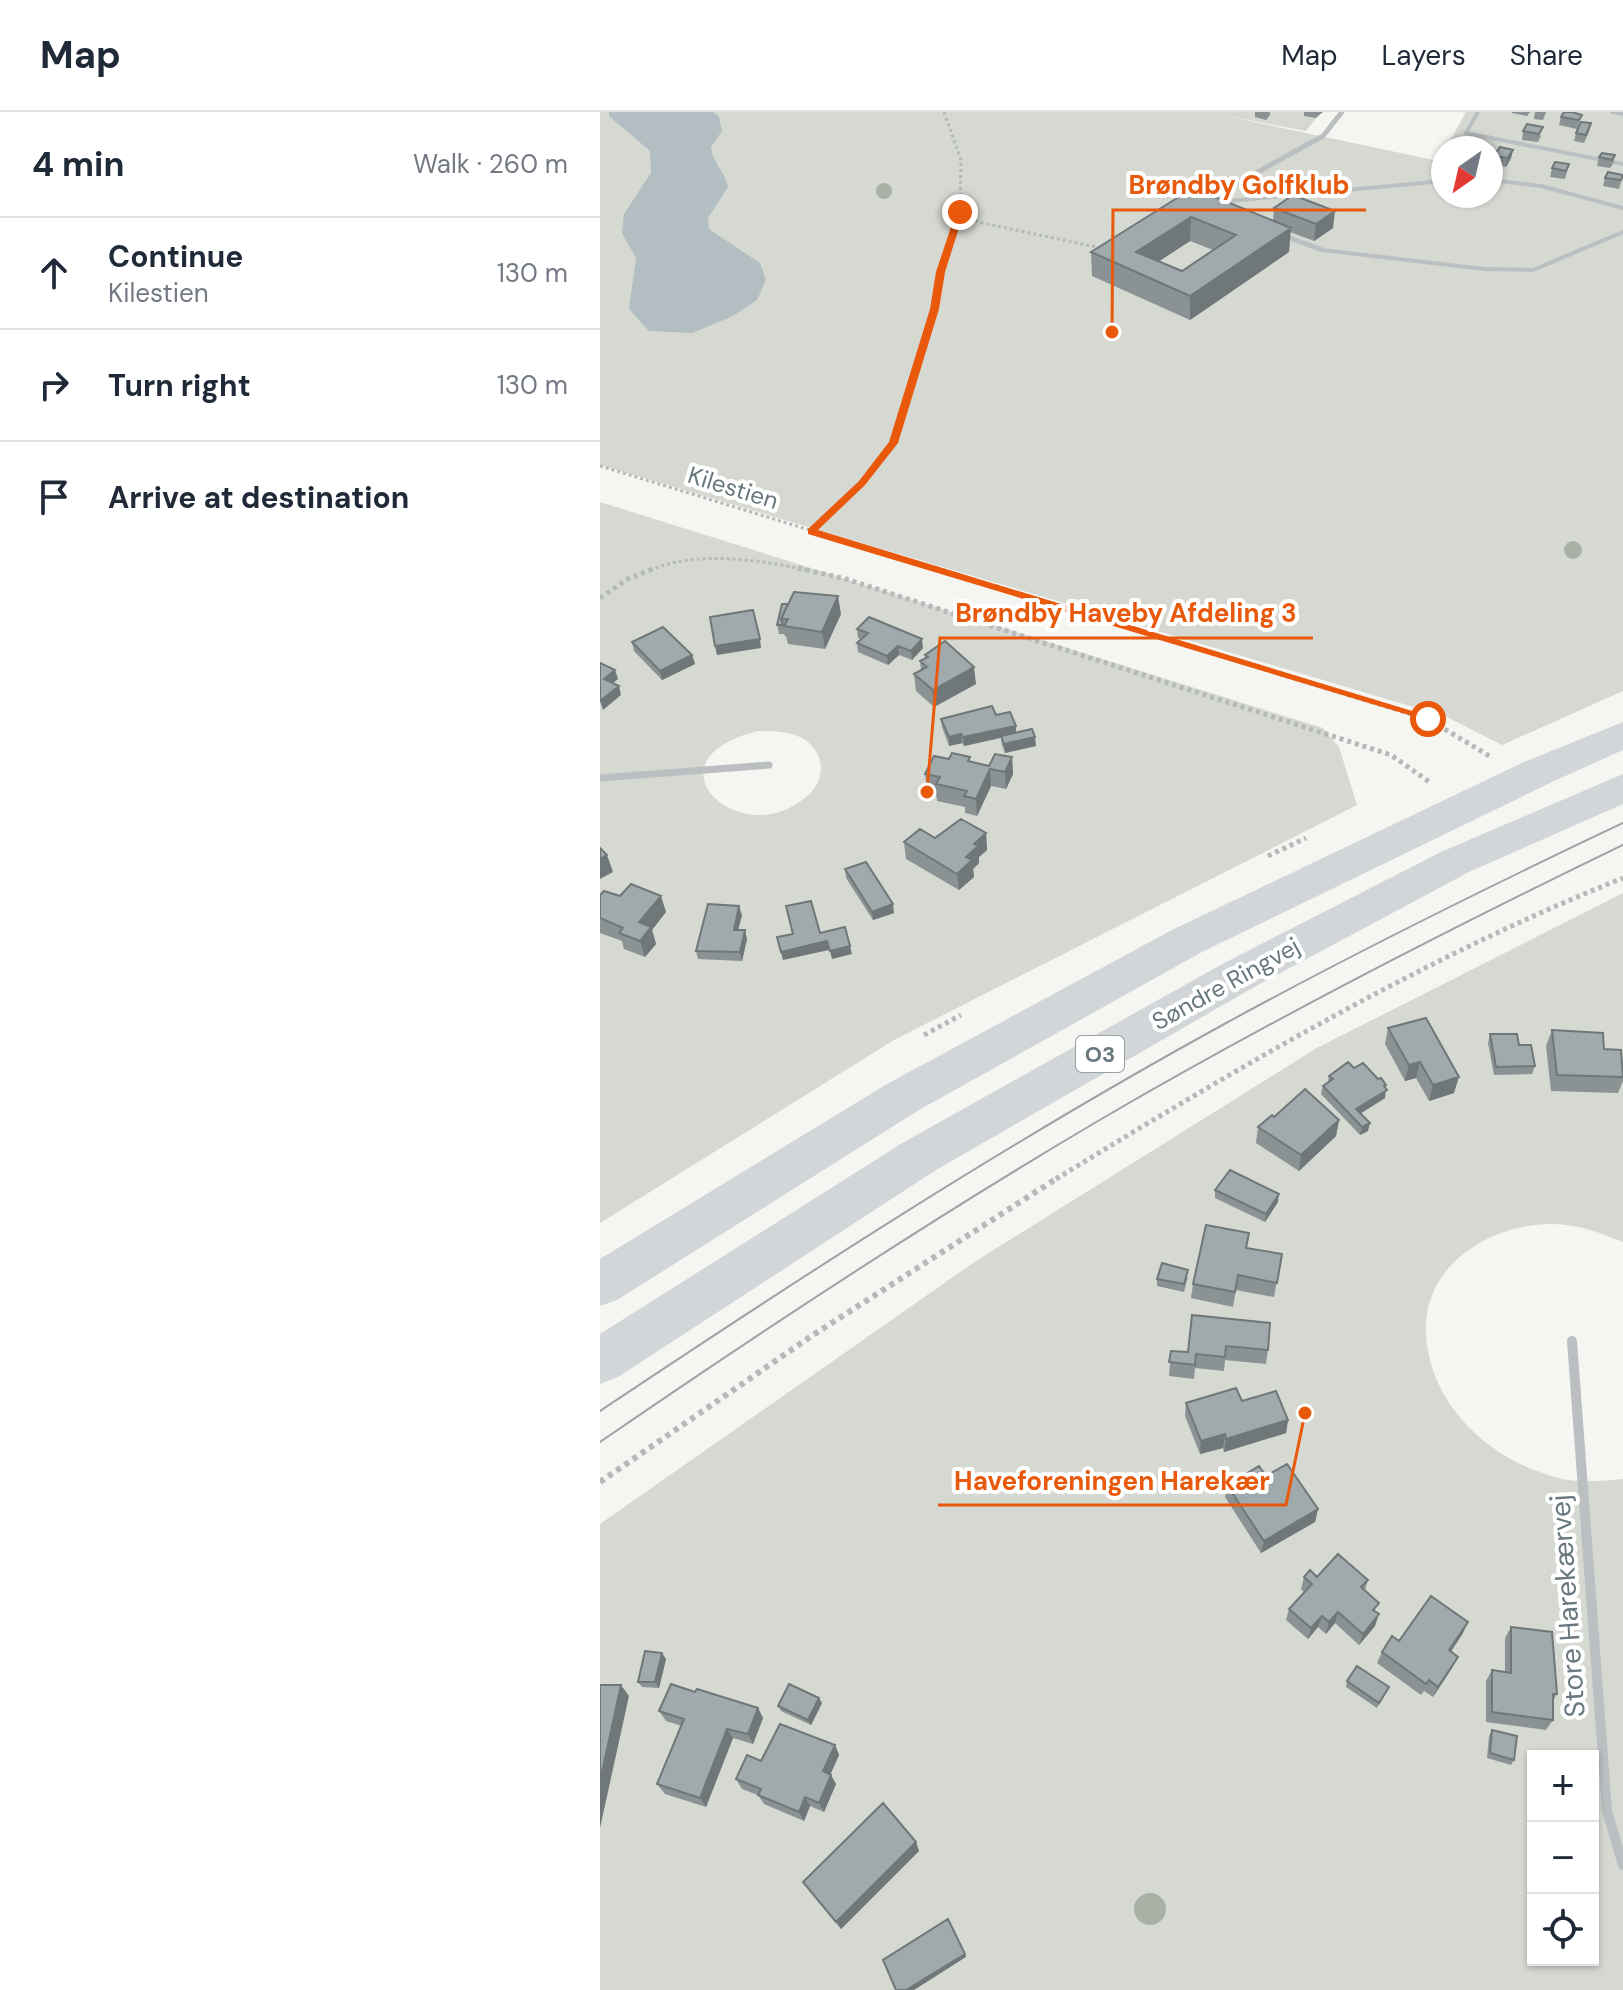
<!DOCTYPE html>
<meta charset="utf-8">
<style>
body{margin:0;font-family:"DM Sans",sans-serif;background:#f2f2f3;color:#1f2937}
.controls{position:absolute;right:24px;bottom:24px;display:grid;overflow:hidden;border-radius:0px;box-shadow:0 2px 6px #0004}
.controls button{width:72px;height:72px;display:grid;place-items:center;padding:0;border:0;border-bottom:2px solid #e0e1e3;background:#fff;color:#1f2937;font:40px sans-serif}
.compass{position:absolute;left:831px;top:24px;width:72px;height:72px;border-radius:50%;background:#fff;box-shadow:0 2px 6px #0004;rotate:214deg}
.stop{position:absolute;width:24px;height:24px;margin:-18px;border:6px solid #ea580c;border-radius:50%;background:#fff}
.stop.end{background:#ea580c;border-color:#fff;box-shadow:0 2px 8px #0008}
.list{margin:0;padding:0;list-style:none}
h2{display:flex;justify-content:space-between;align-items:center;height:104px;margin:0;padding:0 32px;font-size:34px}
h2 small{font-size:26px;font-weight:400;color:#747a83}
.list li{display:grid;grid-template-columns:52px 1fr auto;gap:24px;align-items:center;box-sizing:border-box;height:112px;padding:0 32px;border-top:2px solid #e0e1e3}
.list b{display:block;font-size:30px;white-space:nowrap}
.list p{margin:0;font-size:26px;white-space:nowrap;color:#747a83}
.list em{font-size:26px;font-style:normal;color:#747a83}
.icon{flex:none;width:44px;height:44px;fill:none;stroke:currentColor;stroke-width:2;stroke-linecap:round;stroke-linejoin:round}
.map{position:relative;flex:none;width:1023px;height:1878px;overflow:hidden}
header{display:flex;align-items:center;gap:48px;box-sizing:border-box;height:112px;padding:0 40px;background:#fff;border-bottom:2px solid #e0e1e3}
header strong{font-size:38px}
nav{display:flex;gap:44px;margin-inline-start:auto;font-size:28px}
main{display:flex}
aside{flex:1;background:#fff}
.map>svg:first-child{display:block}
</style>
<header>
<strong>Map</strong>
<nav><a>Map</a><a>Layers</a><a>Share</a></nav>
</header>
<main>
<aside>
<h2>4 min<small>Walk · 260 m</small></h2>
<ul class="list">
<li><svg class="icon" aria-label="ahead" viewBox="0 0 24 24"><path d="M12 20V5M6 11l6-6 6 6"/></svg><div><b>Continue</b><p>Kilestien</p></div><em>130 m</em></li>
<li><svg class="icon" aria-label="right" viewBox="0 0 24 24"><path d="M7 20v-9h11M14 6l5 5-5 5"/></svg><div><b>Turn right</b></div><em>130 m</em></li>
<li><svg class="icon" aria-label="arrive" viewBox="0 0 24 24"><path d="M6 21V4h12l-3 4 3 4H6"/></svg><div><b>Arrive at destination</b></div></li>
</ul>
</aside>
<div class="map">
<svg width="1023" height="1878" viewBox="0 0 1023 1878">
<rect width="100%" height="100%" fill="#f5f5f2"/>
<!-- green -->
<path fill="#d5d9d2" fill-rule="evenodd" d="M0 0H721L706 19 622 3 838 49 843 41V84H891V36H846L866 0H1023V579L902 633 847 605 0 353Z
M0 390 723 616 739 635 757 693 294 928 0 1111ZM158 619C171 619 183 619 195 623 224 633 230 665 206 685 140 742 40 648 158 619Z
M1023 781V1130C1001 1121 977 1112 953 1112 890 1111 822 1154 826 1222 830 1296 894 1351 962 1367 982 1371 1003 1369 1023 1367V1878H0V1412L373 1151 715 937ZM933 1644H993V1848H933Z"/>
<!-- water -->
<path fill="#b2bec1" d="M9 0H113L119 5 122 19 111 35C113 52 125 59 128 75L108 106 109 117 160 151 166 168 157 188 133 204 92 221 49 219 29 197 36 146 22 121 24 102 51 61 50 39 9 4Z"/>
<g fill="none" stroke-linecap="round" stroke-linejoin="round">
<!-- path-far2 -->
<path stroke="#b5b9ba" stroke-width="3" stroke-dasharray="3 3" stroke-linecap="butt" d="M344 0 361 48 360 100 378 110 501 136
M0 354 341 458
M212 419 262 371 293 331 335 197 341 160 360 100
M50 458C99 438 158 448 208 458"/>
<!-- path-far1 -->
<path stroke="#b5b9ba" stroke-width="5" stroke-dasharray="4 4" stroke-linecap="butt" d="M198 456 246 467 791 643 831 671
M334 456 828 607 891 645
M0 486 28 467 55 456
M668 744 706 726
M324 923 361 903
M456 1067C639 955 823 846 1023 766"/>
<!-- path -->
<path stroke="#b5b9ba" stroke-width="6" stroke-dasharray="5 5" stroke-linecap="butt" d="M0 1370 213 1223 459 1065"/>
<!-- lane -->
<path stroke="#bbbfc2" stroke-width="4" d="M878 0 866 21 1023 52
M1012 0 1023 2
M891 68 941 74 1023 96
M620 90 843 69
M722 138 884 157 933 158 1023 120"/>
<!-- street-far2 -->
<path stroke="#bbbfc2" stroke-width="5" d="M605 89 723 24 742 0
M682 123 722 138"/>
<!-- street-far1 -->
<path stroke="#bbbfc2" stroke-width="7" d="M0 666 169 653"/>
<!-- street -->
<path stroke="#bbbfc2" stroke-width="10" d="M972 1229 1007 1699 1023 1753"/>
<!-- primary -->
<path fill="#d2d6d9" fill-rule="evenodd" d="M1023 610V638L952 670 602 840 319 998 17 1188 0 1194V1147L287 972 572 818 924 650Z
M1023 662V692L869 760 656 874 336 1058 18 1265 0 1272V1222L304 1030 626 850 841 740Z"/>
<!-- tram -->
<path stroke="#9da4a7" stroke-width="2" d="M0 1299C205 1162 412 1028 628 910 758 839 890 774 1023 711
M0 1330C163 1218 328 1109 498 1009 669 909 845 819 1023 733"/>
</g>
<!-- trees -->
<g fill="#a9b0a5">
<circle cx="284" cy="79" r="8"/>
<circle cx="973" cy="438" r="9"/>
<circle cx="550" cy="1797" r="16"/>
</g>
<!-- wall -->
<path fill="#8a9294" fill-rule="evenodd" d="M655 0H670V3L666 8 655 5Z
M704 0H723L716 6 704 4Z
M912 0H930L927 4 912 1Z
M935 0H946L943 8 934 7Z
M982 3 977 17 959 13 961 5Z
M991 11 989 20 984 31 974 29 976 21Z
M927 12 941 24 938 30 922 28 923 19Z
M913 38 911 46 906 55 893 52 894 44Z
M1015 43 1013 52 1010 56 997 54 999 45Z
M969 52 965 67 950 65 952 56Z
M1023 63 1019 77 1003 74 1005 66Z
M593 76 673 109 674 96 733 116 714 129 690 120 689 140 590 208 492 164 491 140ZM590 129 613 138 582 159 558 149Z
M182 492 241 502 225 537 188 532 186 524H185L184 522H179L177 513Z
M257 517 323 536 312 548 299 543 288 553 258 540 257 531 261 527 258 526Z
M32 530 92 543 95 552 62 568 34 539Z
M325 543 376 572 334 595 316 579 314 562 321 558 320 549 325 547Z
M396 603 416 614V620L436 634 405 641 402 633 401 626 364 634 362 631 349 634 342 615 341 607Z
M370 645V650L389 654 412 645 413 662 406 677 391 674 377 704 365 701V695L337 689 336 681 327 679 325 662 349 647Z
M386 721 387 738 379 745V751L373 757 374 765 359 778 306 747 304 730 335 726Z
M245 757 294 801 273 808 246 766Z
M0 783 66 800 52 818 56 832 45 845 24 837 22 829 0 821Z
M142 803 138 818 147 827 142 849 98 847 96 839Z
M788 916 854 981 829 989 816 966 805 969 785 932Z
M952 918 1004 937 1023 955V969L1018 981 951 979 946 934Z
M890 922 919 933 935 954 932 962 894 963 888 931Z
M754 956 786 977 785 986 761 1001 768 1019 760 1023 721 982 723 974 728 970 729 964Z
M674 1005 739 1008 736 1024 699 1059 656 1031 658 1015Z
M615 1078 678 1090 665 1110 615 1086Z
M647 1136 682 1142 674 1185 636 1178 633 1195 591 1186 593 1172Z
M588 1165 584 1180 557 1174V1167Z
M592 1203 668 1238 666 1252 625 1248 624 1259 595 1256 594 1267 569 1264 571 1239 588 1240Z
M642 1289 688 1308 686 1321 624 1340 623 1336 600 1342 585 1304 586 1291Z
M666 1364 718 1397 715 1410 661 1441 625 1385 627 1373Z
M704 1465 768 1468 765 1478 776 1500 775 1514 759 1533 735 1511 726 1522 718 1515 708 1527 686 1508 689 1497 704 1480 701 1477Z
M911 1515 957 1582 953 1589V1608L946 1618 886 1610V1569L892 1558 905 1560V1526Z
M863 1521 851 1540 858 1545 852 1556 833 1585 824 1579 821 1583 777 1551 782 1540Z
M66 1547 59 1576 42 1575 38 1570Z
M747 1569 789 1575 777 1596 746 1575Z
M95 1580 158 1596 163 1606 153 1632 133 1626 106 1695 65 1682 57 1672 82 1614 66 1609 59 1599Z
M222 1591 211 1613 181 1599 178 1594Z
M892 1618 914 1648 911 1653 887 1646 889 1624Z
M235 1633 239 1643 230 1662 236 1672 224 1700 210 1694 204 1709 164 1692 158 1683 142 1677 136 1667 161 1649Z
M316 1730 319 1739 241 1817 203 1770Z"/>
<!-- shaded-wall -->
<path fill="#707778" d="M913 38 911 46 906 55 907 46Z
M735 99 733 116 714 129 716 112Z
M591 105 590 129 540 162 536 140Z
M691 116 689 140 590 208V184Z
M238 484 241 502 225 537 222 520Z
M160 527 161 536 117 543 115 534Z
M322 527 323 536 312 548 311 539Z
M298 534 299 543 288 553 287 544Z
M92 543 95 552 62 568 60 559Z
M374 555 376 572 334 595 333 578Z
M15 558 18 567 7 576 4 567Z
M19 574 21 583 3 598 0 589Z
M416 614V622L364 634 363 625Z
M361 622 362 631 349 634V625Z
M435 625 436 634 405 641 404 632Z
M412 645 413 662 406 677 405 660Z
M390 657 391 674 377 704 376 687Z
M386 721 387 738 379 745V751L373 757 374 765 359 778 357 762 374 732Z
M7 743 13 760 0 767V747Z
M61 784 66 800 52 818 56 832 45 845 40 829 39 810Z
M293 792 294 801 273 808 272 800Z
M139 794 142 803 136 826 134 818Z
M145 818 147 827 142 849 140 840Z
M227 829 229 838 183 848 181 840Z
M250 834 252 842 232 847 230 839Z
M820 950 816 966 805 969 809 953Z
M859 965 854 981 829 989 833 973Z
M786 973 785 986 755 1005 756 997Z
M739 1008 736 1024 699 1059 701 1043Z
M770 1011 768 1019 760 1023 762 1015Z
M679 1082 678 1090 665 1110 666 1102Z
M688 1308 686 1321 624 1340 626 1327Z
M625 1322 623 1336 600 1342 601 1329Z
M718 1397 715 1410 661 1441 664 1429Z
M738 1500 735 1511 726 1522 729 1510Z
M779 1502 775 1514 759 1533 763 1522Z
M722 1504 718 1515 708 1527 711 1516Z
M868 1510 863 1521 844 1549 849 1538Z
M62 1541 66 1547 59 1576 55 1570Z
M858 1545 852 1556 833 1585 838 1575Z
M21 1573 29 1584 0 1716V1669Z
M219 1586 222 1591 211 1613 208 1608Z
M158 1596 163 1606 153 1632 148 1622Z
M127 1617 133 1626 106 1695 100 1686Z
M235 1633 239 1643 228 1668 223 1659Z
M231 1663 236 1672 224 1700 219 1691Z
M205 1685 210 1694 204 1709 199 1700Z
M316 1730 319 1739 241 1817 236 1810Z
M365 1842 366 1845 314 1878H306Z"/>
<!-- building -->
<path fill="#a0aaac" stroke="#707778" stroke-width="2" fill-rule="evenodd" d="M964 0H972L982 3 979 8 961 5Z
M981 10 991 11 986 23 976 21Z
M927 12 943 15 939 22 923 19Z
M900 35 913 38 907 46 894 44Z
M1002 41 1015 43 1012 48 999 45Z
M955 50 969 52 966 59 952 56Z
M1008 60 1023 63 1021 68 1005 66Z
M593 76 691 116 590 184 491 140ZM591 105 636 123 582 159 536 140Z
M693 83 735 99 716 112 674 96Z
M194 480 238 484 222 520 184 514 188 507H181Z
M182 492H188L181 507 183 513H177Z
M153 498 160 527 115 534 110 505Z
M269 505 322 527 311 539 298 534 287 544 257 531 268 521 257 517Z
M63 515 92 543 60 559 32 530Z
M345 529 374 555 333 578 314 562 327 555 320 549 328 545 325 543Z
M0 551 15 558 4 567 19 574 0 589Z
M392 594 396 603 410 600 416 614 363 625 361 622 349 625 341 607Z
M432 617 435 625 404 632 401 624Z
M352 641 370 645 368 649 389 654 395 642 412 645 405 660 390 657 376 687 364 684 367 679 336 672 340 665 325 662 334 644 349 647Z
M361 707 386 721 374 732 378 734 366 745 372 748 357 762 304 730 320 717 335 726Z
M0 736 7 743 0 747Z
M266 750 293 792 272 800 245 757Z
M31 772 61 784 39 810 51 815 40 829 19 821 23 816 0 806V783L4 779 20 784Z
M211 789 220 821 245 815 250 834 230 839 227 829 181 840 177 825 193 822 186 794Z
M108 792 139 794 134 818H145L140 840 96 839Z
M826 906 859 965 833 973 820 950 809 953 788 916Z
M952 918 1003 921 1004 937 1021 938 1023 965 957 963Z
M890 922H917L919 933H931L935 954 896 955Z
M748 950 754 956 763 951 778 967 781 966 786 973 784 974 787 978 756 997 770 1011 762 1015 723 974 733 967 729 964Z
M705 977 739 1008 701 1043 658 1015 672 1003 674 1005Z
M630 1058 679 1082 666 1102 615 1078Z
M606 1113 649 1121 646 1136 682 1142 677 1171 638 1163 635 1180 593 1172Z
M562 1151 588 1158 584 1172 557 1167Z
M592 1203 670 1211 668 1238 626 1234 625 1245 596 1242 595 1253 569 1250 571 1239 588 1240Z
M636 1276 642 1289 676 1279 688 1308 626 1327 625 1322 601 1329 586 1291Z
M687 1352 718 1397 664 1429 627 1373 659 1354 666 1364Z
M738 1442 768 1468 761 1475 779 1491 773 1498 779 1502 763 1522 738 1500 729 1510 722 1504 711 1516 689 1497 712 1472 704 1465 710 1458 717 1465Z
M831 1484 868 1510 849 1538 858 1545 838 1575 829 1568 826 1572 782 1540 792 1524 799 1529Z
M911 1515 952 1520 957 1582H953V1608L892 1600V1558L911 1561Z
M45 1539 62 1541 55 1570H38Z
M757 1554 789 1575 779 1591 747 1569Z
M71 1572 95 1580 97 1577 158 1596 148 1622 127 1617 100 1686 57 1672 84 1607 59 1599Z
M189 1572 219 1586 208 1608 178 1594Z
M0 1573H21L0 1669Z
M180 1612 235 1633 223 1659 231 1663 219 1691 205 1685 199 1700 158 1683 161 1677 136 1667 147 1643 161 1649Z
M892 1618 917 1624 914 1648 890 1641Z
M283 1691 316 1730 236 1810 203 1770Z
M348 1807 365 1842 306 1878H296L283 1848Z"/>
<!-- route -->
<path fill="#ea580c" d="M360 97 364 100 345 160 339 197 298 331 265 373 218 418 832 605V610L208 422V417L259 369 289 330 330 197 336 160 356 100Z"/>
<g text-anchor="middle" stroke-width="8" stroke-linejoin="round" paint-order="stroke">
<!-- shield labels -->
<rect fill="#fff" stroke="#95a0a5" stroke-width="2" x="476" y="924" width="48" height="36" rx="6"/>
<g font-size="22" font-weight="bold" fill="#68787f">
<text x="500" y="950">O3</text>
</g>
<!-- street labels -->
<g font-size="24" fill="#68787f" stroke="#fff">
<text transform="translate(133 376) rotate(17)" y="8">Kilestien</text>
<text transform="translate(626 872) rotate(-29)" y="8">Søndre Ringvej</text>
</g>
<!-- near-street labels -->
<g font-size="28" fill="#68787f" stroke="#fff">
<text transform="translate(967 1494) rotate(-94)" y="10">Store Harekærvej</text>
</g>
</g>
<!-- callouts -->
<path fill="none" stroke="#e8590c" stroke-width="3" d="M512 220L513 98H766M327 680L340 526H713M705 1301L686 1393H338"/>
<g fill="#e8590c" stroke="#fff" stroke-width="3">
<circle cx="512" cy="220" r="8"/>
<circle cx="327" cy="680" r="8"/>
<circle cx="705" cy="1301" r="8"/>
</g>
<g font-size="26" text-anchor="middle" font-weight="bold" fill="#e8590c" stroke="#fff" stroke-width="8" stroke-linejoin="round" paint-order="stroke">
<text x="639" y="82">Brøndby Golfklub</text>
<text x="526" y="510">Brøndby Haveby Afdeling 3</text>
<text x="512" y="1378">Haveforeningen Harekær</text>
</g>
</svg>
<div class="controls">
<button>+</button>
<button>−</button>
<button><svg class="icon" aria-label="locate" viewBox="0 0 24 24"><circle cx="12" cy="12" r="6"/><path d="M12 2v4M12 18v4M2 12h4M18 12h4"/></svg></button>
</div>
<svg class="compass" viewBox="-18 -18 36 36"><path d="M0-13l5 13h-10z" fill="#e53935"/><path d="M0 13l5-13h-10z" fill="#747a83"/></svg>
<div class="stop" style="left:828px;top:607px"></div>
<div class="stop end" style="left:360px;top:100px"></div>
</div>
</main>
